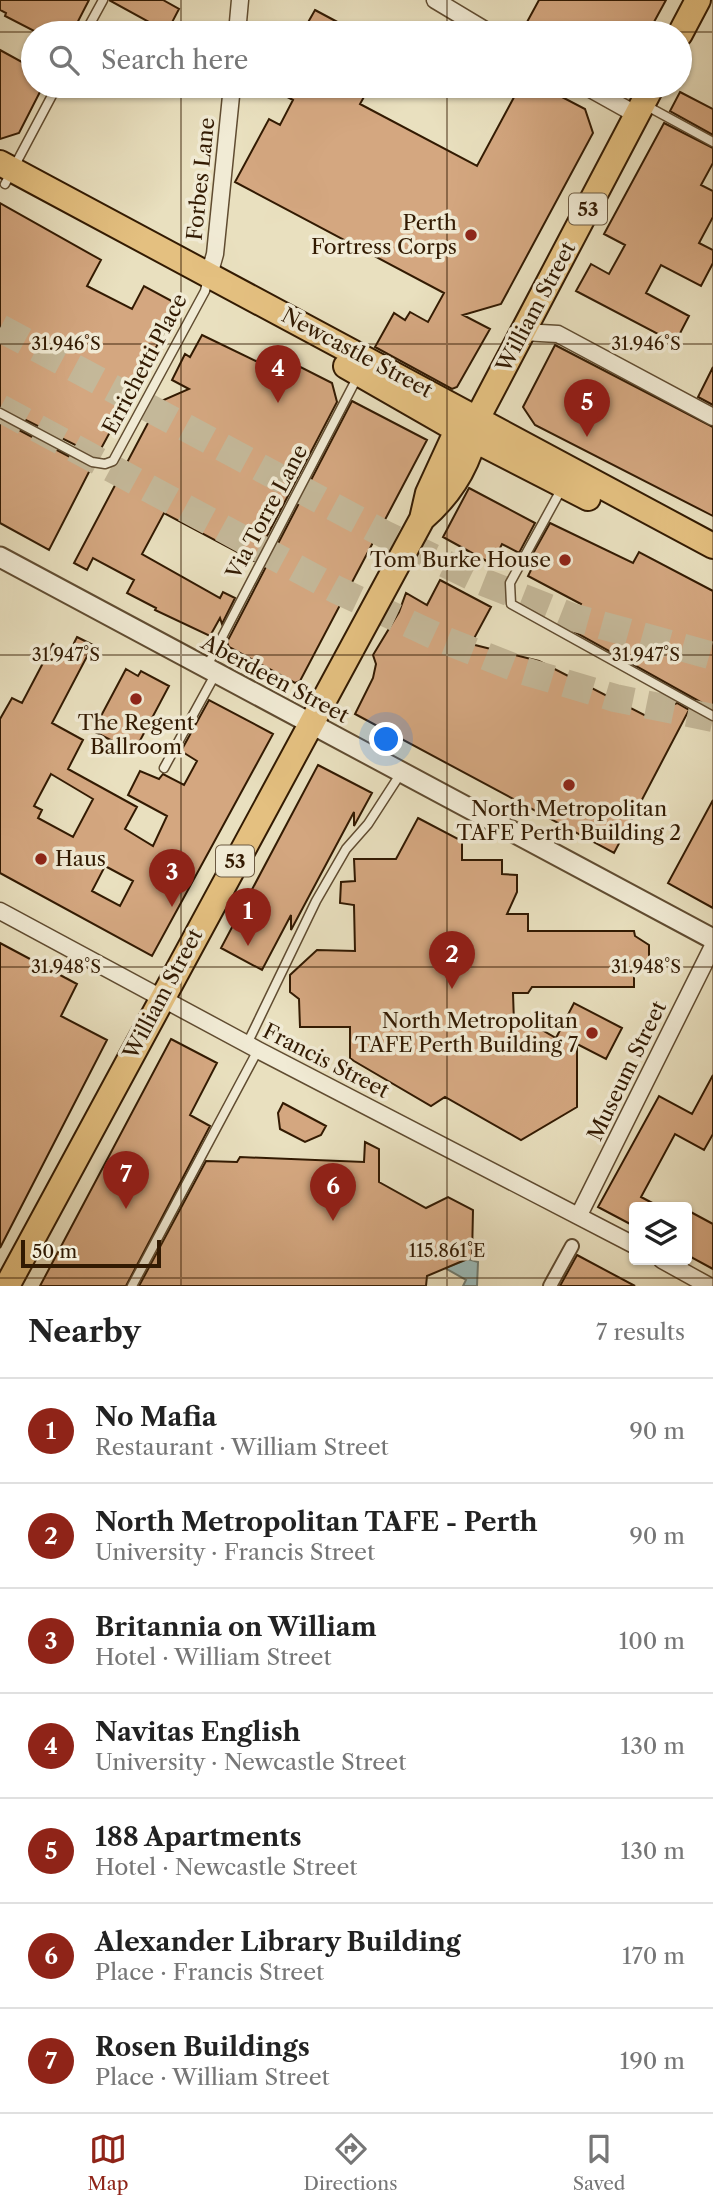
<!DOCTYPE html>
<meta charset="utf-8">
<style>
body{margin:0;font-family:"Libre Caslon Text",serif;background:#f6f6f6;color:#222}
.controls{position:absolute;right:21px;bottom:21px;display:grid;overflow:hidden;border-radius:7px;box-shadow:0 2px 5px #0004}
.controls button{width:63px;height:63px;display:grid;place-items:center;padding:0;border:0;border-bottom:2px solid #e0e0e0;background:#fff;color:#222;font:35px sans-serif}
.scale{position:absolute;left:21px;bottom:18px;width:140px;box-sizing:border-box;padding-left:7px;border:4px solid #321a02;border-top:0;font-size:19px;line-height:24px;white-space:nowrap;color:#321a02;-webkit-text-stroke:5px #f1ebd5;paint-order:stroke}
.you{position:absolute;left:387px;top:740px;width:24px;height:24px;margin:-18px;border:5px solid #fff;border-radius:50%;background:#1a73e8;box-shadow:0 0 0 10px #1a73e833}
.badge{display:grid;place-items:center;width:46px;height:46px;border-radius:50%;background:#8f2418;color:#fff;font-size:23px;font-weight:700}
.pin{position:absolute;translate:-50% -58px;filter:drop-shadow(0 2px 4px #0008)}
.pin::after{content:'';position:absolute;top:37px;width:24px;height:21px;background:inherit;clip-path:polygon(0 0,100% 0,50% 100%)}
.list{margin:0;padding:0;list-style:none}
h2{display:flex;justify-content:space-between;align-items:center;height:91px;margin:0;padding:0 28px;font-size:30px}
h2 small{font-size:23px;font-weight:400;color:#767676}
.list li{display:grid;grid-template-columns:46px 1fr auto;gap:21px;align-items:center;box-sizing:border-box;height:105px;padding:0 28px;border-top:2px solid #e0e0e0}
.list b{display:block;font-size:26px;white-space:nowrap}
.list p{margin:0;font-size:23px;white-space:nowrap;color:#767676}
.list em{font-size:23px;font-style:normal;color:#767676}
.icon{flex:none;width:38px;height:38px;fill:none;stroke:currentColor;stroke-width:2;stroke-linecap:round;stroke-linejoin:round}
.map{position:relative;flex:none;width:713px;height:1286px;overflow:hidden}
.search{position:absolute;background:#fff;box-shadow:0 2px 5px #0004;left:21px;right:21px;top:21px;height:77px;display:flex;align-items:center;gap:18px;box-sizing:border-box;padding:0 24px;border-radius:38px;color:#767676;font-size:26px}
.sheet{height:826px;background:#fff}
nav{display:flex;justify-content:space-around;align-items:center;box-sizing:border-box;height:98px;border-top:2px solid #e0e0e0;background:#fff;font-size:19px;color:#767676}
nav a{display:grid;justify-items:center;gap:4px}
nav .on{color:#8f2418}
.map>svg:first-child{display:block}
</style>
<div class="map">
<svg width="713" height="1286" viewBox="0 0 713 1286">
<rect width="100%" height="100%" fill="#e9e0bf"/>
<filter id="stains"><feTurbulence type="fractalNoise" baseFrequency=".00286" numOctaves="4"/><feColorMatrix values="0 0 0 0 .2 0 0 0 0 .09 0 0 0 0 .02 0 0 0 .5 -.17"/></filter>
<radialGradient id="worn" r=".72"><stop offset=".6" stop-color="#630" stop-opacity="0"/><stop offset="1" stop-color="#630" stop-opacity=".3"/></radialGradient>
<!-- water -->
<path fill="#9abbba" stroke="#707b70" stroke-width="2" d="M468 1259 478 1262 477 1286H463L466 1280 445 1268Z"/>
<!-- building -->
<path fill="#d4a780" stroke="#321a02" stroke-width="2" fill-rule="evenodd" d="M0 0H89L72 33H38L5 16 6 13 0 10Z
M109 0H163L179 9 167 32Z
M539 0H666L648 33H548L527 22Z
M315 10 358 33H302Z
M0 50 33 68V86H43L19 133 0 139Z
M267 86H370L360 104 477 166 520 86H541L585 109 593 133 501 304 463 315 490 329 457 387 452 389 375 347 394 313 405 320 410 312 428 322 444 293 235 182 269 119 280 125 293 100Z
M680 92 713 109V135L670 111Z
M664 123 713 148V163L701 185 713 191V217L699 243 713 250V263L701 286 661 265 646 293 689 316 675 343 576 291 591 264 609 274 625 245 604 234Z
M0 203 101 260 87 286 132 309 144 286 179 305 97 456 0 407Z
M202 335 262 364 269 351 332 383 337 402 254 561 164 513 142 554 220 598 223 592 235 598 222 624 220 618 210 636 155 610 156 608 127 593 134 580 93 558 87 570 74 563 159 402 189 389 172 380 185 354 190 357Z
M555 345 713 427V516L535 425 523 407Z
M713 367V405L698 397Z
M352 401 427 440 300 681 295 683 229 647 227 642Z
M0 420 91 468 49 550 0 523Z
M469 488 535 523 519 553 502 544 492 564 443 537Z
M550 523 633 563 639 552 713 591V709L568 628 581 604 528 576 535 562 530 559Z
M440 580 491 607 471 644 539 661 646 716 677 703 689 710 614 853 355 714 373 678 376 664 373 655 399 612 406 593 427 605Z
M77 637 93 645 52 723 83 740 68 769 137 807 125 829 153 846 167 816 128 795 140 771 159 779 163 774 184 785 197 761 181 751 209 700 273 734 152 956 0 873V719L12 698 22 703 53 644 69 653ZM51 774 93 799 73 837 38 818 42 810 34 806ZM105 866 133 881 120 906 92 891Z
M126 669 138 676 141 671 169 686 134 752 93 731Z
M318 765 372 793 354 826V812L291 930V915L262 970 221 948Z
M713 800V908L668 883Z
M418 818 462 841V860H502V874L517 875V892L507 914H528V931H634L635 936 649 945V963L634 967V987H532L528 993H513L514 1023H530L556 1038 574 1003 622 1028 606 1059 577 1044V1107L521 1140 445 1097 431 1106 354 1061 350 1058V1027H300L299 999 290 992V975L317 950 355 951 354 905 340 903 341 882 355 881 354 859H396Z
M0 943 77 984 61 1016 107 1040 0 1248Z
M171 1039 217 1063 190 1115 210 1126 126 1286H40Z
M713 1075V1134L704 1150 675 1134 641 1197 660 1207H634V1226L598 1207 659 1096 692 1114Z
M283 1103 326 1126 321 1135 305 1142 280 1129 278 1113Z
M365 1142 379 1149V1182L426 1208 448 1197 473 1210 472 1257 427 1276 426 1286H139L206 1161 237 1162 240 1157 364 1162Z
M687 1210 713 1224V1269L687 1255Z
M577 1255 635 1286H560Z"/>
<g fill="none" stroke-linecap="round" stroke-linejoin="round">
<!-- motorway-tunnel -->
<path stroke="#c4b899" stroke-width="28" stroke-dasharray="28 14" stroke-linecap="butt" d="M0 328 384 534 483 582 572 617 713 656
M0 408 335 589 444 640 521 670 615 698 713 718"/>
<defs>
<path id="service" d="M85 33 103 0
M645 105 713 142
M5 184 57 86
M0 413 92 462 105 464 113 461 205 291 208 278
M562 488 510 583 511 604 713 716
M206 668 358 376
M164 768 216 673
M247 1044 316 901 346 849 368 824 401 773
M132 1286 258 1050"/>
<path id="pedestrian" d="M550 1286 572 1246"/>
<path id="minor" d="M435 0 490 33
M237 33 240 0
M585 86 637 115
M209 275 215 254 232 86
M523 332 558 334 713 417
M0 911 258 1050 634 1245
M579 1215 713 946
M662 1260 709 1286"/>
<path id="tertiary" d="M0 557 713 939"/>
<path id="primary" d="M680 34 698 0
M0 163 713 546
M346 366 475 440 588 498
M422 519C453 492 473 458 478 417L652 86
M7 1286 422 519 428 493 457 430 478 417"/>
</defs>
<!-- service casing -->
<use href="#service" stroke="#604c31" stroke-width="11"/>
<!-- pedestrian casing -->
<use href="#pedestrian" stroke="#604c31" stroke-width="16"/>
<!-- minor casing -->
<use href="#minor" stroke="#604c31" stroke-width="19"/>
<!-- tertiary casing -->
<use href="#tertiary" stroke="#604c31" stroke-width="23"/>
<!-- primary casing -->
<use href="#primary" stroke="#321a02" stroke-width="28"/>
<!-- service -->
<use href="#service" stroke="#f1ebd5" stroke-width="8"/>
<!-- pedestrian -->
<use href="#pedestrian" stroke="#f1ebd5" stroke-width="12"/>
<!-- minor -->
<use href="#minor" stroke="#f1ebd5" stroke-width="16"/>
<!-- tertiary -->
<use href="#tertiary" stroke="#f1ebd5" stroke-width="19"/>
<!-- primary -->
<use href="#primary" stroke="#e4c080" stroke-width="24"/>
</g>
<!-- ticks -->
<path fill="none" stroke="#321a02" stroke-width="2" stroke-opacity="0.45" d="M181 0V33M447 0V33M713 0V1286M0 32H713M181 86V1286M447 86V1286M0 344H713M0 655H713M0 967H713M0 1278H713"/>
<!-- markers -->
<g fill="#8f2418" stroke="#f1ebd5" stroke-width="2.5">
<circle cx="471" cy="235" r="7"/>
<circle cx="565" cy="560" r="7"/>
<circle cx="136" cy="699" r="7"/>
<circle cx="569" cy="785" r="7"/>
<circle cx="41" cy="859" r="7"/>
<circle cx="592" cy="1033" r="7"/>
</g>
<g text-anchor="middle" stroke-width="7" stroke-linejoin="round" paint-order="stroke">
<!-- shield labels -->
<g fill="#f1ebd5" stroke="#6b5941" stroke-width="2">
<rect x="569" y="193.5" width="38" height="31" rx="5"/>
<rect x="216" y="845.5" width="38" height="31" rx="5"/>
</g>
<g font-size="19" font-weight="bold" fill="#321a02">
<text x="588" y="216">53</text>
<text x="235" y="868">53</text>
</g>
<!-- street labels -->
<g font-size="21" fill="#321a02" stroke="#f1ebd5">
<text transform="translate(201 179) rotate(-84)" y="7">Forbes Lane</text>
<text transform="translate(536 307) rotate(-62)" y="7">William Street</text>
<text transform="translate(357 353) rotate(28)" y="7">Newcastle Street</text>
<text transform="translate(145 364) rotate(-62)" y="7">Errichetti Place</text>
<text transform="translate(267 512) rotate(-62)" y="7">Via Torre Lane</text>
<text transform="translate(275 679) rotate(28)" y="7">Aberdeen Street</text>
<text transform="translate(163 994) rotate(-62)" y="7">William Street</text>
<text transform="translate(326 1061) rotate(27)" y="7">Francis Street</text>
<text transform="translate(627 1071) rotate(-64)" y="7">Museum Street</text>
</g>
<!-- poi labels -->
<g font-size="21" fill="#321a02" stroke="#f1ebd5" text-anchor="end">
<text x="457" y="230">Perth<tspan x="457" dy="24">Fortress Corps</tspan></text>
<text x="551" y="567">Tom Burke House</text>
<text x="136" y="730" text-anchor="middle">The Regent<tspan x="136" dy="24">Ballroom</tspan></text>
<text x="569" y="816" text-anchor="middle">North Metropolitan<tspan x="569" dy="24">TAFE Perth Building 2</tspan></text>
<text x="55" y="866" text-anchor="start">Haus</text>
<text x="578" y="1028">North Metropolitan<tspan x="578" dy="24">TAFE Perth Building 7</tspan></text>
</g>
</g>
<g font-size="18" text-anchor="middle" fill="#321a02" stroke="#f1ebd5" stroke-width="7" stroke-linejoin="round" paint-order="stroke">
<text x="66" y="350">31.946°S</text>
<text x="646" y="350">31.946°S</text>
<text x="66" y="661">31.947°S</text>
<text x="646" y="661">31.947°S</text>
<text x="66" y="973">31.948°S</text>
<text x="646" y="973">31.948°S</text>
<text x="447" y="1257">115.861°E</text>
</g>
<rect width="100%" height="100%" filter="url(#stains)"/>
<rect width="100%" height="100%" fill="url(#worn)"/>
</svg>
<div class="controls">
<button><svg class="icon" aria-label="layers" viewBox="0 0 24 24"><path d="M12 4l9 5-9 5-9-5zM3 14l9 5 9-5"/></svg></button>
</div>
<div class="scale">50 m</div>
<div class="you"></div>
<div class="pin badge" style="left:248px;top:946px">1</div>
<div class="pin badge" style="left:452px;top:989px">2</div>
<div class="pin badge" style="left:172px;top:907px">3</div>
<div class="pin badge" style="left:278px;top:403px">4</div>
<div class="pin badge" style="left:587px;top:437px">5</div>
<div class="pin badge" style="left:333px;top:1221px">6</div>
<div class="pin badge" style="left:126px;top:1209px">7</div>
<div class="search"><svg class="icon" aria-label="search" viewBox="0 0 24 24"><circle cx="10" cy="10" r="6"/><path d="M15 15l6 6"/></svg>Search here</div>
</div>
<section class="sheet">
<h2>Nearby<small>7 results</small></h2>
<ul class="list">
<li><span class="badge">1</span><div><b>No Mafia</b><p>Restaurant · William Street</p></div><em>90 m</em></li>
<li><span class="badge">2</span><div><b>North Metropolitan TAFE - Perth</b><p>University · Francis Street</p></div><em>90 m</em></li>
<li><span class="badge">3</span><div><b>Britannia on William</b><p>Hotel · William Street</p></div><em>100 m</em></li>
<li><span class="badge">4</span><div><b>Navitas English</b><p>University · Newcastle Street</p></div><em>130 m</em></li>
<li><span class="badge">5</span><div><b>188 Apartments</b><p>Hotel · Newcastle Street</p></div><em>130 m</em></li>
<li><span class="badge">6</span><div><b>Alexander Library Building</b><p>Place · Francis Street</p></div><em>170 m</em></li>
<li><span class="badge">7</span><div><b>Rosen Buildings</b><p>Place · William Street</p></div><em>190 m</em></li>
</ul>
</section>
<nav>
<a class="on"><svg class="icon" aria-label="map" viewBox="0 0 24 24"><path d="M3 6l6-2 6 2 6-2v14l-6 2-6-2-6 2zM9 4v14M15 6v14"/></svg>Map</a>
<a><svg class="icon" aria-label="directions" viewBox="0 0 24 24"><path d="M12 3l9 9-9 9-9-9zM9 14v-3h6M13 9l2 2-2 2"/></svg>Directions</a>
<a><svg class="icon" aria-label="saved" viewBox="0 0 24 24"><path d="M7 4h10v16l-5-4-5 4z"/></svg>Saved</a>
</nav>
